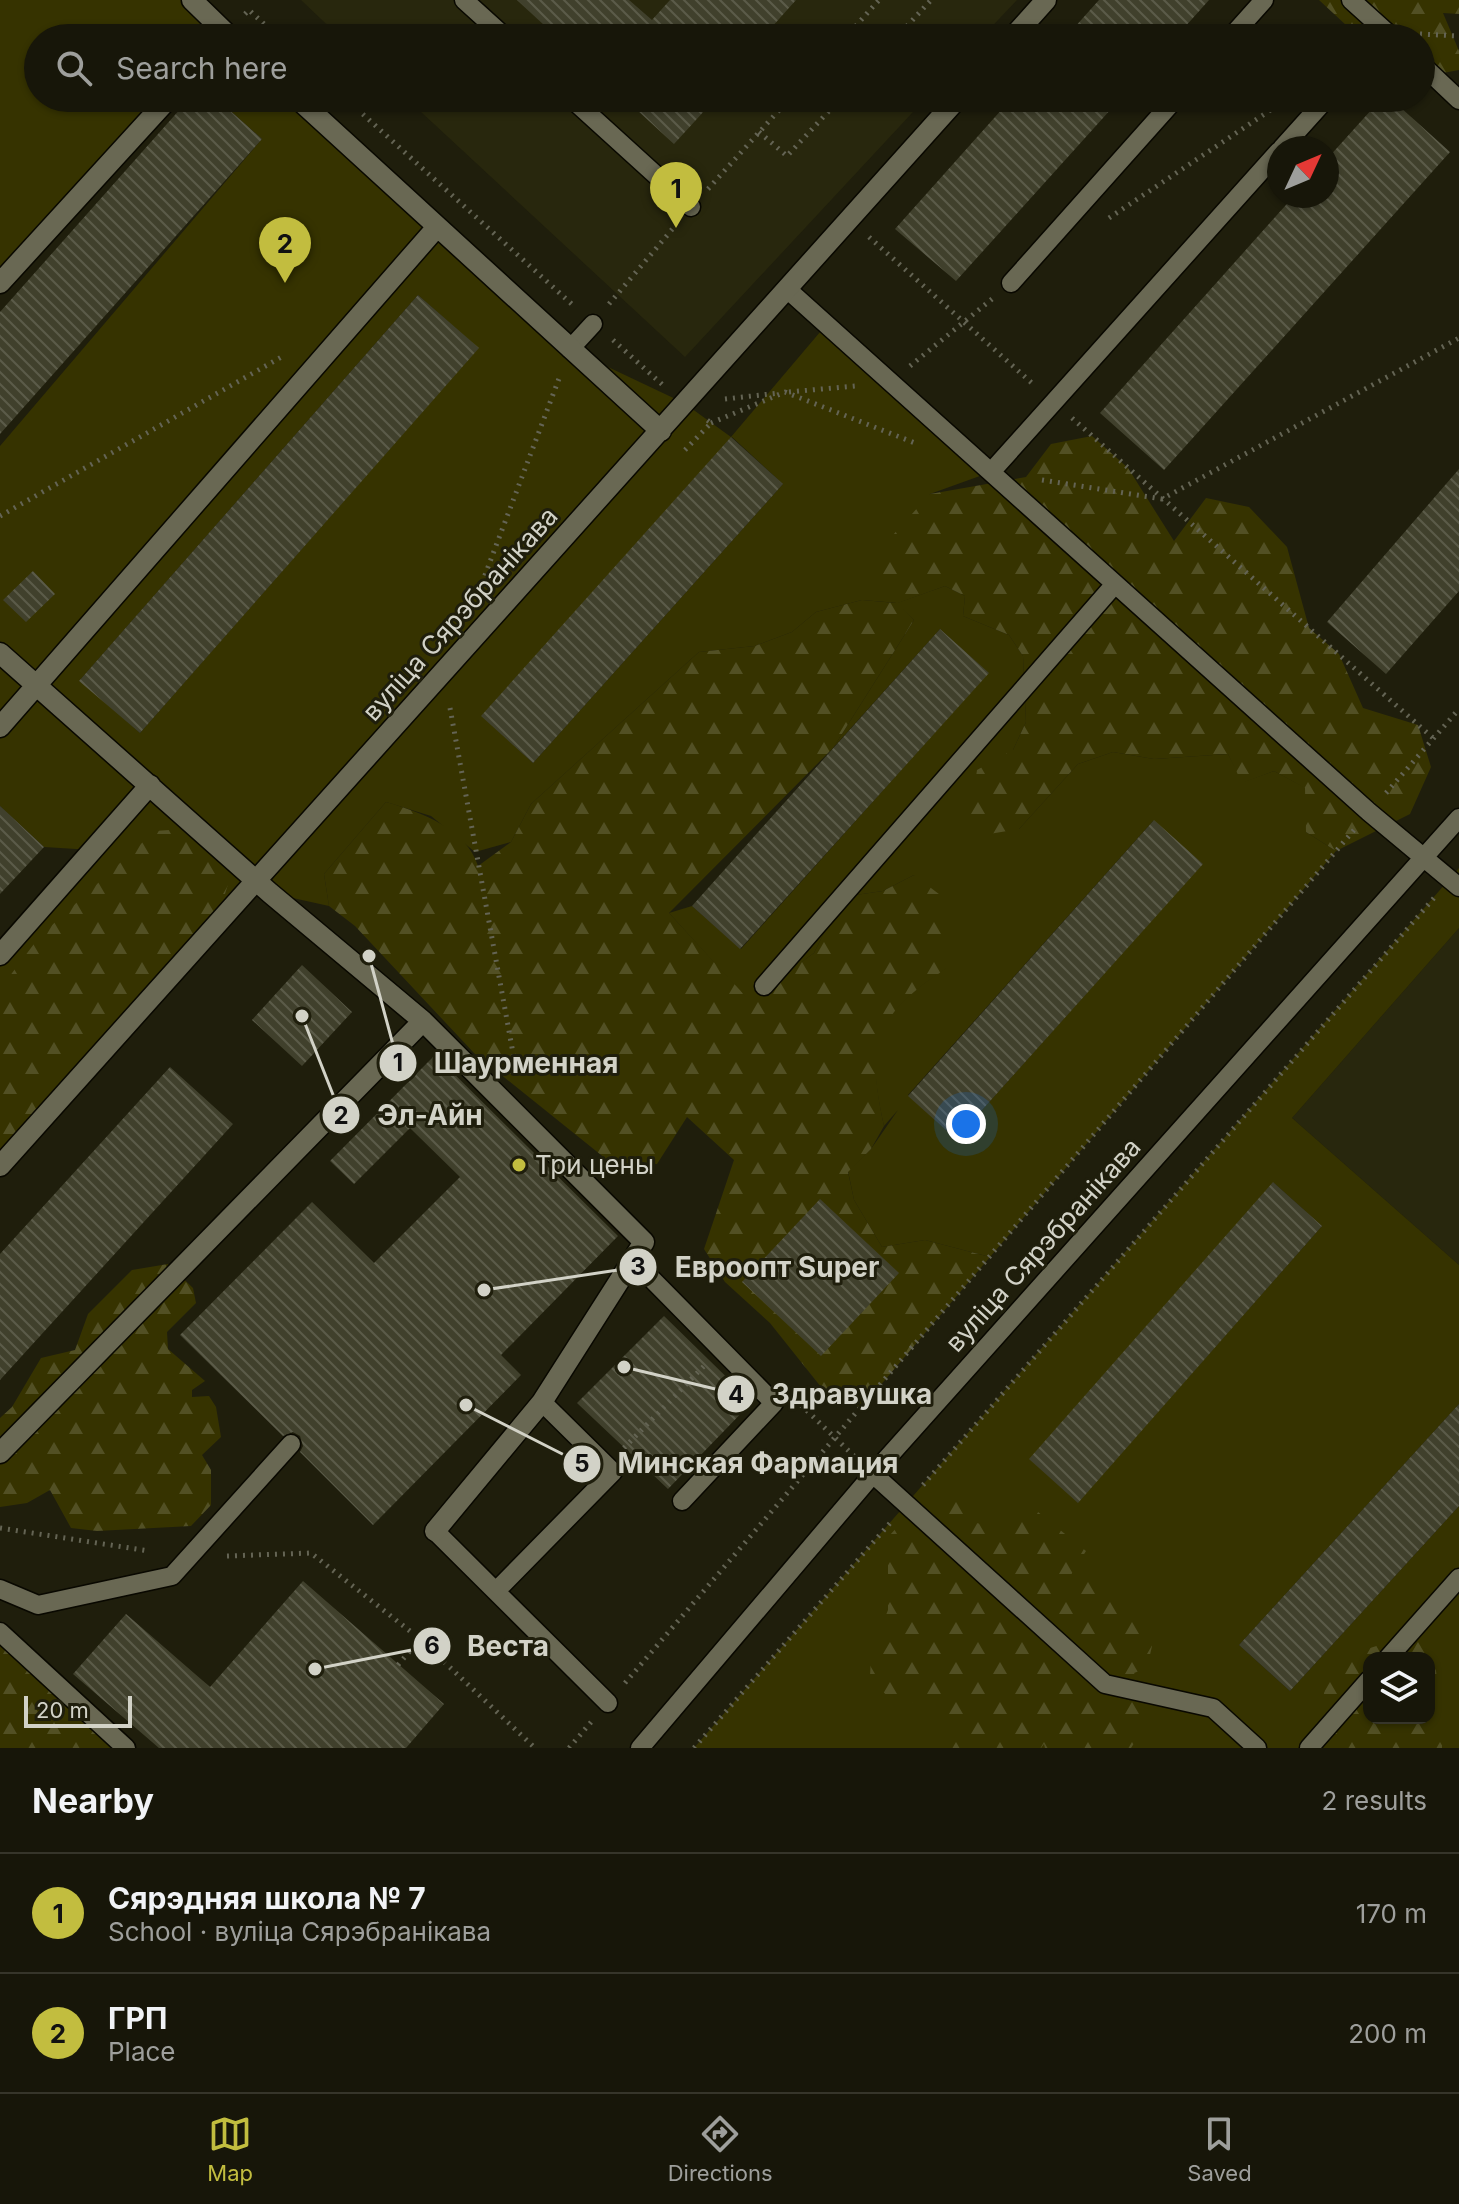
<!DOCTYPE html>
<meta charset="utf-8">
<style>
body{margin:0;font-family:Inter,sans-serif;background:#201f12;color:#f1f3f6}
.controls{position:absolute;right:24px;bottom:24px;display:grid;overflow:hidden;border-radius:16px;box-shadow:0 2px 6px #0004}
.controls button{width:72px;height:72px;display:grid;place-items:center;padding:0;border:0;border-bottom:2px solid #36352a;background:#171609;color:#f1f3f6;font:40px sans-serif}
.compass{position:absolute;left:1267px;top:136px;width:72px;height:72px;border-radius:50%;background:#171609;box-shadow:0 2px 6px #0004;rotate:46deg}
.scale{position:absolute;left:24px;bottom:20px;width:108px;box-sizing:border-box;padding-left:8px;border:4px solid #d2d2c7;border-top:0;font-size:22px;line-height:28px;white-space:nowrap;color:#d2d2c7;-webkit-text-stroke:6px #1f1e0c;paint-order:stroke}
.you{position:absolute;left:966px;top:1124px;width:28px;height:28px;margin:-20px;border:6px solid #fff;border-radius:50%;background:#1a73e8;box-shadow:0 0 0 12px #1a73e833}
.badge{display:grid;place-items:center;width:52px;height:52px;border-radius:50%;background:#c2bd3f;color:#111;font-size:26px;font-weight:700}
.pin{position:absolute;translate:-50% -66px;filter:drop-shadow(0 2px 4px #0008)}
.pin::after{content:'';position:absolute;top:42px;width:28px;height:24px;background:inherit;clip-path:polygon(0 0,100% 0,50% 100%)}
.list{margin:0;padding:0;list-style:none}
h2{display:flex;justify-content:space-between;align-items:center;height:104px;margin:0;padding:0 32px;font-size:34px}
h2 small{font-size:26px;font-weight:400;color:#9e9f9c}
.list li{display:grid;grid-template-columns:52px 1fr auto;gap:24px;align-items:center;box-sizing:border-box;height:120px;padding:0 32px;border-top:2px solid #36352a}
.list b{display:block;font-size:30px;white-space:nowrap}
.list p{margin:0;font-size:26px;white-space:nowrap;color:#9e9f9c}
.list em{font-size:26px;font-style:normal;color:#9e9f9c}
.icon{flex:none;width:44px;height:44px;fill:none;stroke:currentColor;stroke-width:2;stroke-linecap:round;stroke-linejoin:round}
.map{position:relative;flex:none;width:1459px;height:1748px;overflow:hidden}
.search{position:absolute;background:#171609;box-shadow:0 2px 6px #0004;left:24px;right:24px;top:24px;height:88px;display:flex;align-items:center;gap:20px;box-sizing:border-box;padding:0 28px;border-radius:44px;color:#9e9f9c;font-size:30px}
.sheet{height:344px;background:#171609}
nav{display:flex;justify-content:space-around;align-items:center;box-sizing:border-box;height:112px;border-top:2px solid #36352a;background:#171609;font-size:22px;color:#9e9f9c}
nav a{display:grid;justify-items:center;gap:4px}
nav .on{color:#c2bd3f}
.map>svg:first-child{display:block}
</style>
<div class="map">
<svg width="1459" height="1748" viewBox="0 0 1459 1748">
<defs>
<pattern id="forest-firs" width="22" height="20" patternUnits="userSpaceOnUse" patternTransform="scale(2)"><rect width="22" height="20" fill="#363300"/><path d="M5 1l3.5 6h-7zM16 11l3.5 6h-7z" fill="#525024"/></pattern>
<pattern id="building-back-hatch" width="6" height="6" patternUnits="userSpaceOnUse" patternTransform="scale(2)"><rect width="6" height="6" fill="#40402c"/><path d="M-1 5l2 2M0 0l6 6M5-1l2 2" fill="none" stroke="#5b5b49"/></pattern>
</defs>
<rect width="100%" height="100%" fill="#1f1e0c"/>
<!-- built -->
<path fill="#28270d" d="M301 0H1017L981 38H341Z
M406 98H926L685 357Z
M1459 928V1265L1292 1118Z"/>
<!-- grass -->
<path fill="#363300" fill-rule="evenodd" d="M0 0H193L224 38H38V98H170L0 284Z
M216 98H296L570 349 684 403 731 437 826 325 991 472 930 494 897 603 945 586 965 596 963 616 1009 635 1023 656 1026 722 1013 750 1019 829 1078 764 1113 752 1154 759 1228 754 1243 782 1274 771 1306 788V832L1336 851 990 1257 925 1240 882 1247 854 1200 848 1171 871 1149 898 1110 884 1126C865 1042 874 1016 946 968L914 875 883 891 842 897 814 953 749 1001 669 913 692 906 741 949 988 673 940 629 833 748 914 620 897 603 862 600 816 612 792 632 755 646 699 652 531 804 511 842 475 852 431 816 386 802 324 874 329 906 270 893 258 882 0 1166V948L92 850 44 847 0 806V446L262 139ZM418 295 478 348 140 733 80 680ZM732 437 783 484 533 763 482 716ZM1153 821 1202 864 956 1139 908 1095Z
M1459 868V928L1292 1118 1459 1265V1404L1239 1645 1290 1691 1459 1506V1748H694ZM1274 1183 1322 1226 1078 1502ZM1369 1658H1429V1718H1369Z"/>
<!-- forest -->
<path fill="url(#forest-firs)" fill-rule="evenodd" d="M1319 0H1459V14L1443 13 1459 51V70L1421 77V38H1360Z
M1092 436 1128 468 1174 541 1206 498 1249 507 1287 547 1309 628 1339 654 1363 708 1418 725 1431 767 1410 814 1336 851 1306 832 1305 788 1274 771 1242 783 1228 754 1154 759 1113 752 1078 764 1019 829 989 834 970 818 977 770 1013 750 1026 722 1023 656 1009 635 963 616 965 596 945 586 898 603 914 620 833 748 669 913 749 1000 814 953 842 897 883 891 914 875 948 901 947 968C875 1015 866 1043 884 1126L871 1149 848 1172 854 1200 882 1247 925 1240 990 1257 861 1408 821 1387 770 1323 725 1282 704 1249 734 1160 687 1117 657 1164 611 1163 474 1053 355 926 329 906 324 874 386 802C422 813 466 828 478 866L511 842 531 804 699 652 755 646 792 632 816 612 862 600 896 603 875 571 893 535 930 494 1026 477 1051 444Z
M198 828 230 878 214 929 126 1026 52 1058 30 1133 0 1150V989L40 936 155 831Z
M168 1264 193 1288 196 1303 167 1332 168 1349 205 1381 192 1390V1397L209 1396 216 1407 221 1437 202 1455 211 1470V1505L191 1526 97 1531 71 1528 50 1490 27 1503 0 1507V1418L12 1407 41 1358 75 1350 88 1314 132 1270Z
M926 1496H955L972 1522 1000 1528 1019 1514 1038 1512 1086 1551 1069 1578 1102 1582 1152 1646 1147 1668 1134 1673 1155 1711 1131 1748H1045L1044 1744 1041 1748H945L944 1726 926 1704 890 1699 870 1678 871 1653 888 1610V1561L877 1549Z
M0 1632 126 1748H0Z
M1410 1634 1429 1644C1437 1669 1442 1689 1430 1714L1442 1732V1748H1348L1320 1719C1327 1646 1356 1657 1410 1634ZM1369 1658H1429V1718H1369Z"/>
<!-- building -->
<path fill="url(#building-back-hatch)" d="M517 0H629L652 20 670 0H796L762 38H558Z
M1099 0H1209L1175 38H1065Z
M190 98H216L262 139 0 434V312Z
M624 98H716L674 144Z
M1012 98H1121L956 281 895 229Z
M1382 98H1390L1450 152 1164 470 1100 413 1294 196H1327V159Z
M418 295 479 348 140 733 79 681Z
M731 437 783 484 533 763 481 716Z
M1459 469V591L1386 674 1327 622Z
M33 571 55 594 26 622 3 600Z
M940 629 989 673 740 949 692 906Z
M0 806 44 847 0 894Z
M1154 820 1203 864 956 1139 908 1096Z
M302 965 352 1012 302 1066 252 1020Z
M435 1055 618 1236 501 1355 521 1375 373 1525 300 1452 303 1446 300 1436 293 1432 283 1436 180 1335 312 1202 374 1263 460 1177 410 1128 354 1184 330 1161Z
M170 1067 233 1124 0 1380V1254Z
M1273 1182 1322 1226 1078 1503 1029 1459Z
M820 1199 899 1273 821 1356 742 1282Z
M664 1316 752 1402 668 1489 577 1403Z
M1459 1404V1506L1290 1691 1239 1645Z
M303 1581 444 1704 406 1748H159L73 1674 126 1614 210 1687Z"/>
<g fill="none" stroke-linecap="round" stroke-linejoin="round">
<defs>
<path id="service" d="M464 0 506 38
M1351 0 1393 38
M1230 38 1264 0
M1421 64 1459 100
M571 98 691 207
M1282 148 1327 98
M1011 283 1176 98
M787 289 1369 812 1459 887
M570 349 593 324
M991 472 1279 151
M764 986 1115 584
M634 1261 774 1403 682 1501
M873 1474 1105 1684 1213 1708 1257 1748
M435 1531 608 1703
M0 1589 38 1605 172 1576 291 1444
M496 1591 613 1472 542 1402
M0 1632 126 1748
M1388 1658 1459 1578
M640 1748 873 1474 1459 818
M1309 1748 1369 1680"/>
<path id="minor" d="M192 0 231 38
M1012 38 1046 0
M297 98 661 431
M0 283 169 98
M0 653 270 893 423 1021 644 1242 542 1402 435 1531
M0 727 437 227
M0 955 150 785
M0 1166 958 98
M0 1453 423 1021"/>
</defs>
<!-- service casing -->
<use href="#service" stroke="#090800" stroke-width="21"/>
<!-- minor casing -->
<use href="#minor" stroke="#090800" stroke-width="23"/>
<!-- path -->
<path stroke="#646454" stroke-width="5" stroke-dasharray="2 6" stroke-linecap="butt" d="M245 14 249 10 279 38
M1420 34 1459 36
M845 38 879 0
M896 38 931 0
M345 98 575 307
M759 132 787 156 841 98
M708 189 790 98
M1109 218 1287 99
M869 237 1034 385
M609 304 675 226
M613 340 665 387
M910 366 992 299
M789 392 855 386
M725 399 779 393
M1072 418 1433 738
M711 423 785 392 915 443
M685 450 711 423 707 420
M1042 480 1162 499 1459 338
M0 516 285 355
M482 583 560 376
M450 708 517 1075
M1386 793 1459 709
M801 1405 854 1456
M624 1448 704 1366
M923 1485 1434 898
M0 1528 149 1551
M227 1556 311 1553 420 1639 535 1748
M398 1665 420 1639
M625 1683 1354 830
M569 1748 592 1721
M694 1748 890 1523"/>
<!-- service -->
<use href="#service" stroke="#696853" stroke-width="18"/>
<!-- minor -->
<use href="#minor" stroke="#696853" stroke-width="20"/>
</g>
<!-- markers -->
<circle fill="#c2bd3f" stroke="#1f1e0c" stroke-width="3" cx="519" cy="1165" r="8"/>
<g text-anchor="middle" stroke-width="6" stroke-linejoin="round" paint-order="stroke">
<!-- street labels -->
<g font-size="26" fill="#d2d2c7" stroke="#1f1e0c">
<text transform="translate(460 614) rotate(-48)" y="9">вуліца Сярэбранікава</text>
<text transform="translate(1043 1245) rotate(-48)" y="9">вуліца Сярэбранікава</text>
</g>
<!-- poi labels -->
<g font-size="26" fill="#d2d2c7" stroke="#1f1e0c" text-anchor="start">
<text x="535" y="1174">Три цены</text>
</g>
</g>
<!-- callouts -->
<path fill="none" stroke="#d2d2c7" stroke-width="3" d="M369 956L398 1063M302 1016L341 1115M484 1290L638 1267M624 1367L736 1394M466 1405L582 1464M315 1669L432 1646"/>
<g fill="#d2d2c7" stroke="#1f1e0c" stroke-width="3">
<circle cx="369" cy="956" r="8"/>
<circle cx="302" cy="1016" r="8"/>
<circle cx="484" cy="1290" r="8"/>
<circle cx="624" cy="1367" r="8"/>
<circle cx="466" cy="1405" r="8"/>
<circle cx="315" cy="1669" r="8"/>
<circle cx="398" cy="1063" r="20"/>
<circle cx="341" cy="1115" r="20"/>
<circle cx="638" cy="1267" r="20"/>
<circle cx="736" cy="1394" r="20"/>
<circle cx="582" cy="1464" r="20"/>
<circle cx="432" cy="1646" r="20"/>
</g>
<g font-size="24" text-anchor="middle" font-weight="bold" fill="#111">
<text x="398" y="1071">1</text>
<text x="341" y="1124">2</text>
<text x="638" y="1275">3</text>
<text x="736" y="1403">4</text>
<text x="582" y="1472">5</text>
<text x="432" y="1654">6</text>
</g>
<g font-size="28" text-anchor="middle" font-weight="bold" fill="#d2d2c7" stroke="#1f1e0c" stroke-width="6" stroke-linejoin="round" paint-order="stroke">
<text x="526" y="1073">Шаурменная</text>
<text x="430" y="1125">Эл-Айн</text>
<text x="777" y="1277">Евроопт Super</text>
<text x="852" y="1404">Здравушка</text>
<text x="758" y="1473">Минская Фармация</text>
<text x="508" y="1656">Веста</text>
</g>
</svg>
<div class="controls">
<button><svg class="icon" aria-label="layers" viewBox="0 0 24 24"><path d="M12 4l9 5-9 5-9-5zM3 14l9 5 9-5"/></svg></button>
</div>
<svg class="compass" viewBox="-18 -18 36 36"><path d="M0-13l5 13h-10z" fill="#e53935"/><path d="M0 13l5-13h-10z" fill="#9e9f9c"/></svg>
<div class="scale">20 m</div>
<div class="you"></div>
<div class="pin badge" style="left:676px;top:228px">1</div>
<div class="pin badge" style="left:285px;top:283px">2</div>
<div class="search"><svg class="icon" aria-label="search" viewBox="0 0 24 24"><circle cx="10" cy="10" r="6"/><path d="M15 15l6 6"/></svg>Search here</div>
</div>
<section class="sheet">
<h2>Nearby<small>2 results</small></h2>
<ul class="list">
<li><span class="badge">1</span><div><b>Сярэдняя школа № 7</b><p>School · вуліца Сярэбранікава</p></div><em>170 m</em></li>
<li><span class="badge">2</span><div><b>ГРП</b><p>Place</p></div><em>200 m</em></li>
</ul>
</section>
<nav>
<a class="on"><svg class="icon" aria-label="map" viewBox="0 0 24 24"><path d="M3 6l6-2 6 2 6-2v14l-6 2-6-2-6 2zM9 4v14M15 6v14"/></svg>Map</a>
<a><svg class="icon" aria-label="directions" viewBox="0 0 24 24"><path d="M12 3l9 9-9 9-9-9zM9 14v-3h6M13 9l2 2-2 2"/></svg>Directions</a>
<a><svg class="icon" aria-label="saved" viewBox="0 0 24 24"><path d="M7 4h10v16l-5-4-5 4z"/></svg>Saved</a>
</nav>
